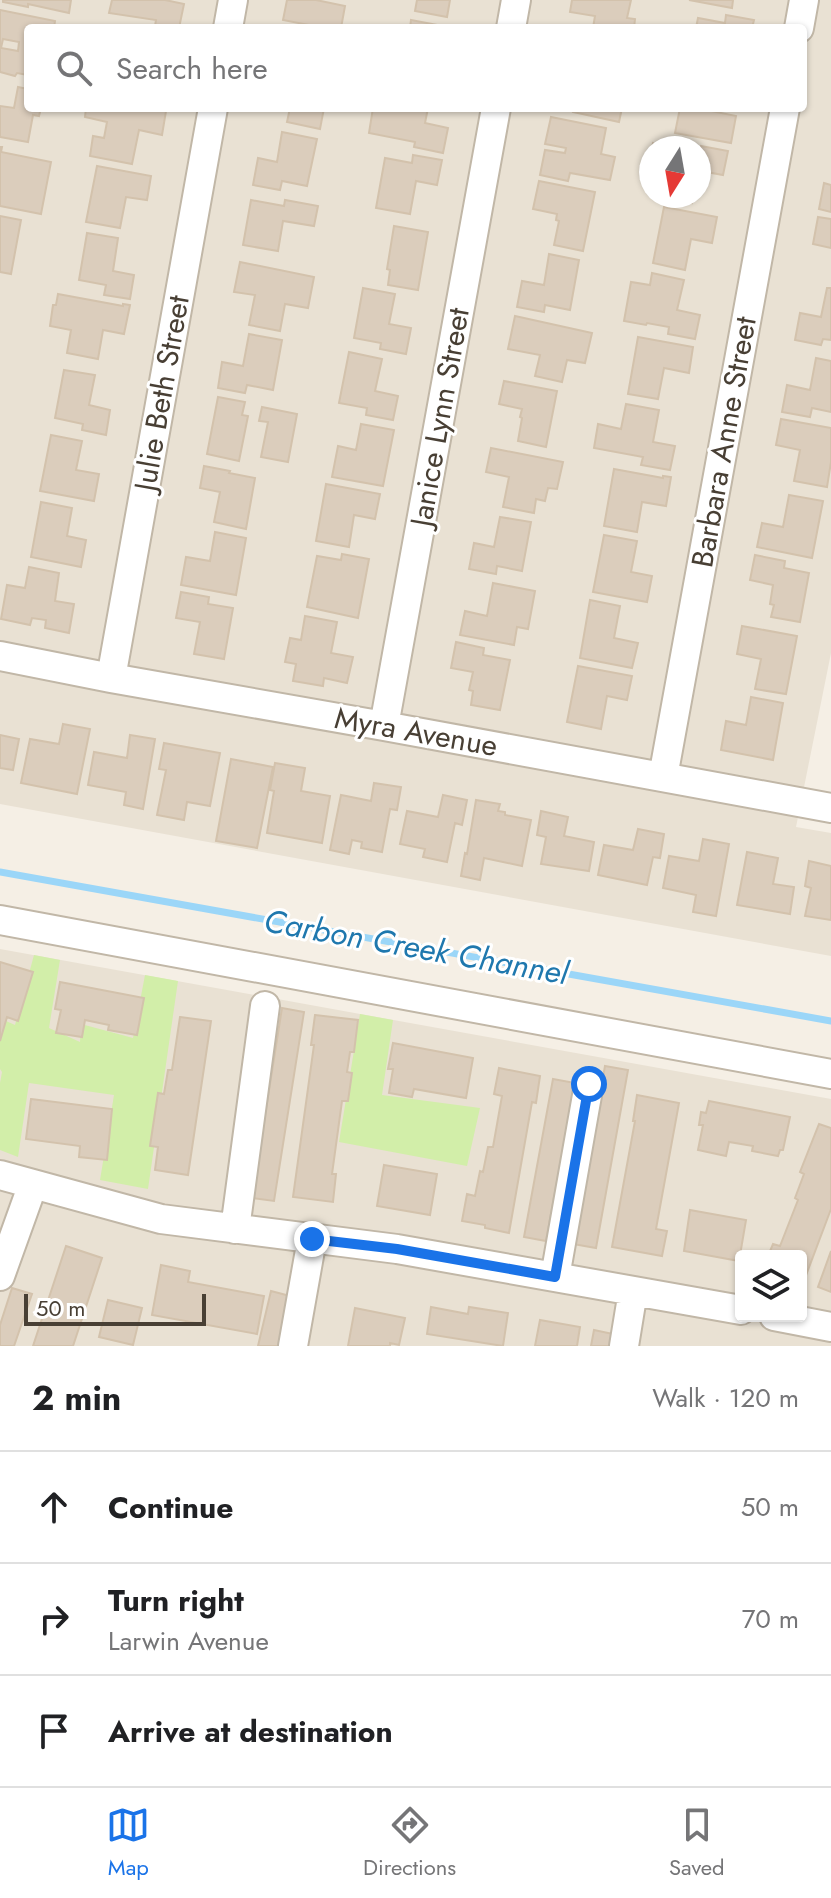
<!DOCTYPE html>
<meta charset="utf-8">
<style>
body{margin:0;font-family:Jost,sans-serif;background:#f6f6f6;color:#202124}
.controls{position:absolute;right:24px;bottom:24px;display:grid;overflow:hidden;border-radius:8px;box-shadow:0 2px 6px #0004}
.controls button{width:72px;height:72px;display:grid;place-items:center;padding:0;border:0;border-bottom:2px solid #e0e0e0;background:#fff;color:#202124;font:40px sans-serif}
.compass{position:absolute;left:639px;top:136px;width:72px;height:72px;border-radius:50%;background:#fff;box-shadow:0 2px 6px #0004;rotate:191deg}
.scale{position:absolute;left:24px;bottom:20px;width:182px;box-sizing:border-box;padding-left:8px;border:4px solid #483f34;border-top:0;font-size:22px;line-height:28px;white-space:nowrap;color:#483f34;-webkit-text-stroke:6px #fff;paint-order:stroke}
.stop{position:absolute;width:24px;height:24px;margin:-18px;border:6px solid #1a73e8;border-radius:50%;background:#fff}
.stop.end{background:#1a73e8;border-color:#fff;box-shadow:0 2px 8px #0008}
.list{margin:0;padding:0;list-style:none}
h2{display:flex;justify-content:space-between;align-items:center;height:104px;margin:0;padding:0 32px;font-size:34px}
h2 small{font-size:26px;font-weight:400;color:#757577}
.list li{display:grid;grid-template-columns:52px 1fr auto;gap:24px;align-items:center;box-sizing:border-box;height:112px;padding:0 32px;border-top:2px solid #e0e0e0}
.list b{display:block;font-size:30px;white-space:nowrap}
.list p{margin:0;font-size:26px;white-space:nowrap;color:#757577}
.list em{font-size:26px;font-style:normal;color:#757577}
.icon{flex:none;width:44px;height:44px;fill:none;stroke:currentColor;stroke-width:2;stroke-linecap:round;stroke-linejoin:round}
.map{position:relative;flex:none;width:831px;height:1346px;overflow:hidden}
.search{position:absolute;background:#fff;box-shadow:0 2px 6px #0004;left:24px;right:24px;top:24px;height:88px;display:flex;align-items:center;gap:20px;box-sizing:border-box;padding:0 28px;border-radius:8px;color:#757577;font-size:30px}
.sheet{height:440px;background:#fff}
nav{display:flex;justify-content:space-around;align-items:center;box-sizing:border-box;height:112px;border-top:2px solid #e0e0e0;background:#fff;font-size:22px;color:#757577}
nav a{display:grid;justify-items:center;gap:4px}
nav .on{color:#1a73e8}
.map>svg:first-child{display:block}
</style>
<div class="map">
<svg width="831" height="1346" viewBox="0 0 831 1346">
<rect width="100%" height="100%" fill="#f5efe5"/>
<!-- residential -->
<path fill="#e9e1d3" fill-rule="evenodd" d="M0 0H831V653L796 827 831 833V956L0 804ZM28 28H803V108H28ZM651 148H699V196H651Z
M0 949 831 1099V1346H0ZM741 1256H801V1316H741Z"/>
<!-- green -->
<path fill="#d2eea9" d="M34 955 60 960 49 1028 80 1042 81 1024 133 1038 145 975 178 981 148 1189 100 1180 114 1095 29 1083 18 1157 0 1150V1083L2 1072 0 1069V1039L6 1021 15 1025Z
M360 1014 393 1020 382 1095 480 1108 467 1166 339 1142Z"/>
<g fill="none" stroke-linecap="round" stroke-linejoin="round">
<!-- stream -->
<path stroke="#9bd6f8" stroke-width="7" d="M0 872 831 1021"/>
</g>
<!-- building -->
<path fill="#dbcdbc" stroke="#d3c2ac" stroke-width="2" fill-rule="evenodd" d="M3 0H71L69 13 28 4V7L3 2Z
M112 0H165L184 4 179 28 155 26 156 20 109 13Z
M287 0H316L345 6 341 28H308L309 25 283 20Z
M417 0H450L447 17 415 11Z
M572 0H631L627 18 635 19 634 28H593L595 16 570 12Z
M689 0H733L732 8Z
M0 10 55 21 54 28H28V75L17 73 15 76 0 72ZM3 39 19 42 18 51 1 48Z
M726 15 754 20 752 28H696L698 18 725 23Z
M411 20 443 26V28H410Z
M18 87 28 89V108H41L39 116 33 115 28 142 0 137V106L14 108Z
M86 108H149L166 111 162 135 139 130 132 164 90 156 93 136 104 138 107 122 85 117Z
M290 108H324L320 129 287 122Z
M373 108H428L425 123 448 128 443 153 414 147 415 142 369 133Z
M574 108H622L619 122 573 112Z
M680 108H711V111L736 116 731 143 675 133Z
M551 117 606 128 601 154 615 157 610 180 570 173 568 181 540 175 545 150 565 153 566 148 545 144Z
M282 132 317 139 307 186 282 181 280 190 253 185 258 158 277 162Z
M653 143 679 148H652Z
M701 146 728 151 723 175 701 171 699 182V152Z
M0 147H2L1 152 51 162 41 214 0 206Z
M413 155 442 160 437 185 416 181 410 214 376 208 385 158 412 163Z
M97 166 151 176 147 200 126 197 120 228 86 222Z
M539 181 595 192 583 251 554 245 559 221 556 220 557 214 533 209Z
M824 183 831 185V212L819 209Z
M663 196H694L692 203 663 198Z
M251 200 284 206 285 200 318 206 314 226 283 221 278 251 243 245Z
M664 207 717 217 712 243 691 239 685 270 653 263Z
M0 216 21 220 11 274 0 272Z
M818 217 831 219V248L813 244Z
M394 226 428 232 418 290 388 285 390 270 387 269Z
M87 233 118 238 113 271 134 275 130 299 104 295 106 285 79 280Z
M549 254 579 260 570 310 545 305 544 312 517 307 522 281 544 285Z
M240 262 314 277 308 308 285 304 280 331 249 325 255 295 234 292Z
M652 273 684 280 677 310 700 315 695 339 668 334 669 327 647 323 646 325 624 321 631 282 650 285Z
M363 288 395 294 389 324 411 328 406 354 380 349 381 343 354 338Z
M827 288H831V340L823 339 821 345 795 340 800 313 821 317Z
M58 294 123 306V304L130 305 124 334 103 330 98 359 67 353 71 330 50 326 53 305H56Z
M515 316 592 333 585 363 567 360 562 382 535 376 540 355 508 349Z
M249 334 282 340 273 390 247 385 245 393 218 388 222 362 243 366Z
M638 337 693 347 689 373 664 368 658 399 628 394Z
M349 352 382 359 375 391 398 396 393 420 366 415 367 408 339 403Z
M816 358 831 361V412L812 408 810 417 782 412 787 385 810 390Z
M64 370 95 375 89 405 110 410 106 435 82 430 83 424 55 418Z
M504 381 557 391 546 447 518 441 522 418 520 417 522 409 499 404Z
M218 397 245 402 242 415 248 416 239 461 207 454Z
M626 404 659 410 653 442 675 446 670 470 641 465 643 457 594 448 598 424 621 429Z
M262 407 297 414 288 462 261 457 268 422 259 421Z
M781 419 831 428V462L827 487 794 481 800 450 776 445Z
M361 424 394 430 383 486 332 477 338 446 356 450Z
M51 435 82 441 76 470 99 474 94 501 40 491Z
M491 448 563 462 557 489 548 488 545 501 536 499 534 513 503 507 509 477 486 472Z
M204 466 230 471 229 473 255 478 246 529 214 522 220 492 200 488Z
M614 469 663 478V476L671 477 666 506 642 502 637 532 604 526Z
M326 484 380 494 375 519 354 515 349 547 316 541Z
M789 495 823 501 812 558 757 547 762 523 783 527Z
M41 502 72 508 67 536 86 540 81 567 31 557Z
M500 517 531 522 522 571 497 566 496 574 469 569 474 543 494 547Z
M215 532 246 538 236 595 181 585 186 557 210 561Z
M604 535 637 541 631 572 652 576 647 602 593 592Z
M342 554 369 559 358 618 307 607 317 556 341 560Z
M755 555 785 561 784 568 809 573 800 622 771 617 774 605 770 604 773 585 750 580Z
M29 567 59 573 55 601 74 604 69 633 45 628 46 620 32 618 30 625 1 619 7 585 25 588Z
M493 583 535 591 528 629 517 627 514 645 460 635 465 611 487 616Z
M181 592 209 597 208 604 233 608 224 659 194 654 200 622 176 618Z
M590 600 620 606 614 638 638 643 632 668 580 658Z
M305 616 337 622 331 653 353 657 347 683 324 678 323 686 293 681 296 664 285 662 290 638 301 640Z
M742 626 797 636 786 694 755 689 761 659 737 654Z
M456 642 484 648 483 655 510 660 500 710 471 705 473 691 469 690 473 672 451 668Z
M578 666 632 676 627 700 607 696 601 729 567 722Z
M751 697 783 703 773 760 721 750 726 721 746 725Z
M63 724 90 729 77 794 21 783 30 739 59 744Z
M0 735 19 739 13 770 0 768Z
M130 735 155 739 143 809 124 805 126 792 88 785 94 752 127 758Z
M164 743 220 753 210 806 187 802 184 820 157 815 166 770 159 769Z
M231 759 273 767 257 848 216 841Z
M275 763 305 768 301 791 330 796 322 843 267 833 274 791 270 790Z
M374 783 401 787 397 810 390 809 382 852 361 848 362 842 352 840 349 854 330 850 341 795 371 801Z
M443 795 467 800 462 825 455 823 447 862 423 857 425 849 400 844 407 811 438 817Z
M476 800 500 804 498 811 505 812V815L531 820 522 866 484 858 480 880 461 876 465 853 467 854Z
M541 811 568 817 564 836 594 842 589 871 541 864 546 837 537 835Z
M638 829 664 834 660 858 653 857 647 885 598 875 604 845 633 850Z
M703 839 729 844 716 916 693 912 696 895 663 888 669 856 699 861Z
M747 852 778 858 773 884 794 887 790 914 737 905Z
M809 861 831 866V920L805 916 811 888 805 886Z
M0 962 33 972 18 1021 7 1017 0 1041Z
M60 982 144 998 137 1035 108 1030 109 1025 85 1020 82 1037 56 1033 61 1010 55 1009Z
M282 1008 304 1012 274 1201 252 1198Z
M315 1015 358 1020 354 1052H350L347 1072 352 1073 348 1101H342L332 1174H336L333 1202 293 1197 314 1045H311Z
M180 1017 211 1021 188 1175 155 1170 158 1147 150 1146 158 1093 164 1094 168 1070H172Z
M393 1043 473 1058 466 1098 414 1089 412 1097 389 1093 393 1069H388Z
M605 1066 628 1070 596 1248 573 1244Z
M499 1068 540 1076 536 1103 532 1102 509 1233 485 1228V1225L462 1221 467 1194 475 1196 480 1171 483 1172 488 1147H493L502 1096 494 1094Z
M553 1079 575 1083 546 1241 524 1237Z
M637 1095 679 1103 656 1229 667 1231 662 1256 612 1247 635 1121H633Z
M31 1099 112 1109 107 1160 79 1157 80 1146 26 1139Z
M709 1101 790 1117 783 1150H780L778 1156 752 1151 753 1146 729 1142 726 1156 698 1150 703 1125H699L701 1112 706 1113Z
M819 1124 831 1128V1209L802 1286 801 1256H768L773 1244 780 1246 798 1200 795 1198 804 1174 800 1172Z
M384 1165 437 1174 430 1215 377 1206Z
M690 1210 746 1220 739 1261 684 1251Z
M66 1246 102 1258 73 1346H33Z
M831 1251V1292L818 1287Z
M161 1265 190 1271 188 1282 264 1296 257 1334 152 1315Z
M12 1288 32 1294 14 1346H0V1325Z
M271 1291 290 1296 279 1346H258Z
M108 1300 142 1308 133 1345 99 1337Z
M431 1307 468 1314 469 1307 508 1313 503 1346 427 1334Z
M355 1308 405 1318 399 1345 390 1343V1346H348Z
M540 1320 580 1327 577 1346H535Z
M594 1330 613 1334 611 1346H591Z"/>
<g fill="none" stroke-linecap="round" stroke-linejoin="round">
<defs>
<path id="minor" d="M228 28 233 0
M511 28 516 0
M799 28 804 0
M0 656 111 678 384 726 831 808
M111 678 213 108
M384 726 496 108
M663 777 785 108
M0 920 831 1074
M0 1175 161 1219 397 1249 741 1310
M235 1229 265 1006
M0 1276 33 1184
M555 1277 589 1084
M774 1316 831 1327
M293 1346 312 1239
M624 1346 633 1291"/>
</defs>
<!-- minor casing -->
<use href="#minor" stroke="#c1b7a7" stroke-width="32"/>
<!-- minor -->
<use href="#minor" stroke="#fff" stroke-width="28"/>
</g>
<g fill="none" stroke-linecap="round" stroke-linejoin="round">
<!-- route -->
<path stroke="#1a73e8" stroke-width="10" d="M312 1239 397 1249 555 1277 589 1084"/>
</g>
<g text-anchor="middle" stroke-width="6" stroke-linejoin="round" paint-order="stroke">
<!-- street labels -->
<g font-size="30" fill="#483f34" stroke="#fff">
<text transform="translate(162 393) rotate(-80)" y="10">Julie Beth Street</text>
<text transform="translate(440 417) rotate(-80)" y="10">Janice Lynn Street</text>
<text transform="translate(724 442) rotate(-80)" y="10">Barbara Anne Street</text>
<text transform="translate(416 732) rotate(10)" y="10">Myra Avenue</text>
</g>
<!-- water labels -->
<g font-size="32" font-style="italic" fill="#1f78ae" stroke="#fff">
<text transform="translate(416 947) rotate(10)" y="11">Carbon Creek Channel</text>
</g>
</g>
</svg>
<div class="controls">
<button><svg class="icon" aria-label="layers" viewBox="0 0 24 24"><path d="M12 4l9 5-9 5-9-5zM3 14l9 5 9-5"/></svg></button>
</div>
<svg class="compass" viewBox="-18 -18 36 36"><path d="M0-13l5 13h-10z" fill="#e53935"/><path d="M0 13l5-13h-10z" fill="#757577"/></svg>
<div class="scale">50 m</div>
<div class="stop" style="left:589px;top:1084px"></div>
<div class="stop end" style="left:312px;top:1239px"></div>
<div class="search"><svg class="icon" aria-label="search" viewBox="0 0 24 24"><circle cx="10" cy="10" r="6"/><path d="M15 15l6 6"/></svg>Search here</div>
</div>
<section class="sheet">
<h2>2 min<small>Walk · 120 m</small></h2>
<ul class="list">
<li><svg class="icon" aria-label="ahead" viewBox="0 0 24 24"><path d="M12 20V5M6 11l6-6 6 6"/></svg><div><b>Continue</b></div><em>50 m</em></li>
<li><svg class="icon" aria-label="right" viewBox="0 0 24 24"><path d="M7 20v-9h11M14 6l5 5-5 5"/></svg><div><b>Turn right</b><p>Larwin Avenue</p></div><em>70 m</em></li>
<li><svg class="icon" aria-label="arrive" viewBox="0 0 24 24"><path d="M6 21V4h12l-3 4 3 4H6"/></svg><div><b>Arrive at destination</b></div></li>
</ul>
</section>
<nav>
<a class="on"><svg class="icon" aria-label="map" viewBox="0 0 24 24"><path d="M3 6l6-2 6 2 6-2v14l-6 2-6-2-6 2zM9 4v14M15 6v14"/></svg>Map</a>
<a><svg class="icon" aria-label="directions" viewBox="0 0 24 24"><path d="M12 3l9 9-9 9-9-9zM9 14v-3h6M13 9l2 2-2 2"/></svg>Directions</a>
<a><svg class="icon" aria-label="saved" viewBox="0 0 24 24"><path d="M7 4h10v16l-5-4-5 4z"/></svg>Saved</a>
</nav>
